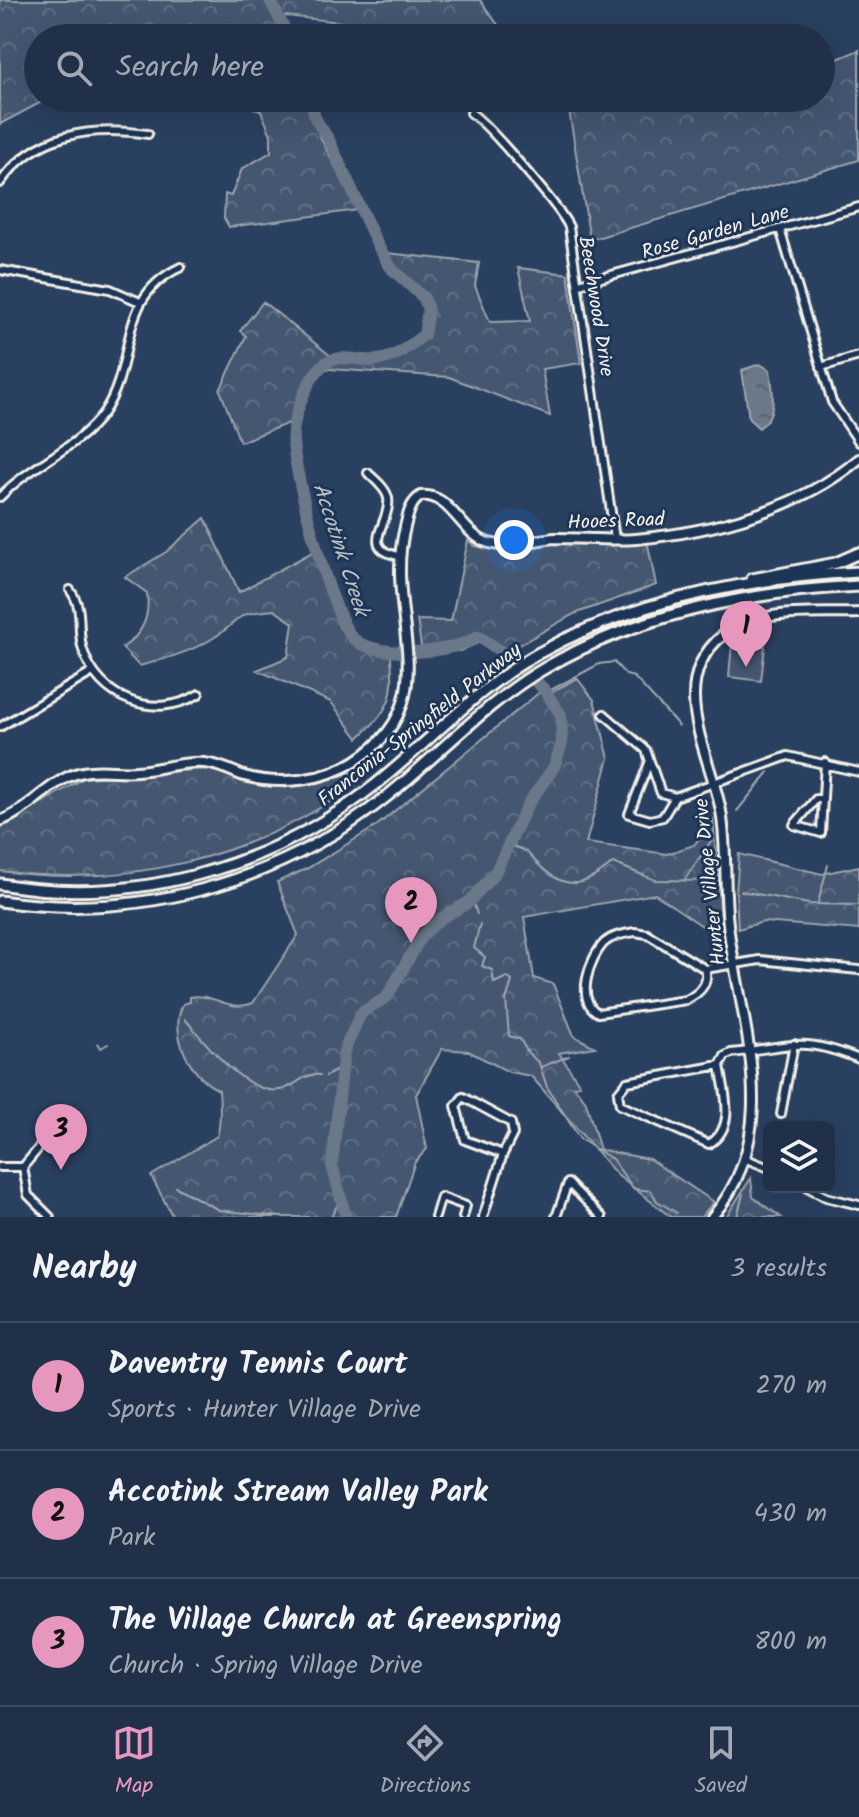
<!DOCTYPE html>
<meta charset="utf-8">
<style>
body{margin:0;font-family:Kalam,sans-serif;background:#28384f;color:#f1f3f6}
.controls{position:absolute;right:24px;bottom:24px;display:grid;overflow:hidden;border-radius:12px;box-shadow:0 8px 32px #0002}
.controls button{width:72px;height:72px;display:grid;place-items:center;padding:0;border:0;border-bottom:2px solid #3d4b60;background:#203048;color:#f1f3f6;font:40px sans-serif}
.you{position:absolute;left:514px;top:540px;width:28px;height:28px;margin:-20px;border:6px solid #fff;border-radius:50%;background:#1a73e8;box-shadow:0 0 0 12px #1a73e833}
.badge{display:grid;place-items:center;width:52px;height:52px;border-radius:50%;background:#e797bd;color:#111;font-size:26px;font-weight:700}
.pin{position:absolute;translate:-50% -66px;filter:drop-shadow(0 2px 4px #0008)}
.pin::after{content:'';position:absolute;top:42px;width:28px;height:24px;background:inherit;clip-path:polygon(0 0,100% 0,50% 100%)}
.list{margin:0;padding:0;list-style:none}
h2{display:flex;justify-content:space-between;align-items:center;height:104px;margin:0;padding:0 32px;font-size:34px}
h2 small{font-size:26px;font-weight:400;color:#a2a9b4}
.list li{display:grid;grid-template-columns:52px 1fr auto;gap:24px;align-items:center;box-sizing:border-box;height:128px;padding:0 32px;border-top:2px solid #3d4b60}
.list b{display:block;font-size:30px;white-space:nowrap}
.list p{margin:0;font-size:26px;white-space:nowrap;color:#a2a9b4}
.list em{font-size:26px;font-style:normal;color:#a2a9b4}
.icon{flex:none;width:44px;height:44px;fill:none;stroke:currentColor;stroke-width:2;stroke-linecap:round;stroke-linejoin:round}
.map{position:relative;flex:none;width:859px;height:1217px;overflow:hidden}
.search{position:absolute;background:#203048;box-shadow:0 8px 32px #0002;left:24px;right:24px;top:24px;height:88px;display:flex;align-items:center;gap:20px;box-sizing:border-box;padding:0 28px;border-radius:44px;color:#a2a9b4;font-size:30px}
.sheet{height:488px;background:#203048}
nav{display:flex;justify-content:space-around;align-items:center;box-sizing:border-box;height:112px;border-top:2px solid #3d4b60;background:#203048;font-size:22px;color:#a2a9b4}
nav a{display:grid;justify-items:center;gap:4px}
nav .on{color:#e797bd}
.map>svg:first-child{display:block}
</style>
<div class="map">
<svg width="859" height="1217" viewBox="0 0 859 1217">
<defs>
<pattern id="forest-crowns" width="20" height="18" patternUnits="userSpaceOnUse" patternTransform="scale(2)"><rect width="20" height="18" fill="#445771"/><path d="M2 6a3 3 0 1 1 6 0M12 15a3 3 0 1 1 6 0" fill="none" stroke="#607085"/></pattern>
<pattern id="water-ripples" width="26" height="14" patternUnits="userSpaceOnUse" patternTransform="scale(2)"><rect width="26" height="14" fill="#6a788a"/><path d="M2 4q2-2 4 0t4 0M15 11q2-2 4 0t4 0" fill="none" stroke="#5b626b"/></pattern>
</defs>
<rect width="100%" height="100%" fill="#2a4060"/>
<filter id="ink" filterUnits="userSpaceOnUse"><feTurbulence type="fractalNoise" baseFrequency=".0125" numOctaves="2"/><feDisplacementMap in="SourceGraphic" scale="16" xChannelSelector="R" yChannelSelector="G"/><feConvolveMatrix kernelMatrix="1 2 1 2 8 2 1 2 1" color-interpolation-filters="sRGB"/></filter>
<g filter="url(#ink)">
<!-- forest -->
<path fill="url(#forest-crowns)" stroke="#9ca4ac" stroke-width="2" d="M0 0H480L501 29 562 38H483L286 16 279 19 289 38H38V98H49L0 124Z
M859 50V160L590 240 567 98H821V66Z
M230 98H311L319 135 358 210 229 227 224 218 225 194 231 196 242 169 271 152V135L261 111Z
M377 252 479 263 475 286 490 322 530 321 518 268 568 274 581 363 542 369 550 416 449 377 315 368 289 423 240 442 220 390 246 336 240 331 263 302 331 356 388 358 425 330 426 305 384 267Z
M205 518 239 592 316 550 339 627 353 644 390 648C395 695 394 706 358 738L331 702 257 670 288 657 293 623 274 610C230 614 246 617 215 637 194 651 163 660 139 666L122 648C143 634 150 617 147 593L125 577 166 552Z
M468 540 475 546 498 551 557 541 622 544 647 540 656 585 574 614 503 654 489 638 460 651 422 652 417 620 451 621Z
M577 678 594 700 609 758 586 843 667 854 694 845 713 820 722 930 711 932 655 894 524 917 534 978 553 984 574 1036 595 1047 559 1053 580 1085 574 1086 586 1102 600 1150 649 1159 714 1202 701 1217H671L617 1175 531 1076 509 1072 468 1051 442 1049 416 1095 427 1149 415 1162 396 1217H173L151 1176 217 1136C221 1126 220 1100 219 1090 191 1078 168 1034 183 1004L190 1002V997C213 992 229 1013 253 1003L298 935 277 882 308 868 375 827 541 691 546 696Z
M208 769C270 789 290 794 353 772L358 783C254 858 127 889 0 871V827L84 778Z
M739 854 822 874 859 866V930L763 922 738 929 736 893Z
M751 1178 753 1197 781 1217H726Z"/>
<!-- garden -->
<path fill="#445771" stroke="#9ca4ac" stroke-width="2" d="M732 642 765 646 761 681 729 677Z"/>
<!-- water -->
<path fill="url(#water-ripples)" stroke="#a1a8b0" stroke-width="2" d="M760 364 770 370C773 390 778 416 759 428L749 419 742 370Z"/>
<g fill="none" stroke-linecap="round" stroke-linejoin="round">
<!-- stream -->
<path stroke="#a1a8b0" stroke-width="2" d="M543 688 551 690 599 664 614 662 626 675 634 677 679 726
M737 811 769 772
M510 838 515 847C529 850 530 857 540 866 568 893 587 885 613 863L655 880 714 881
M685 879 711 841
M741 891 809 904 859 905
M472 899 477 914
M818 903 828 865
M480 924 474 948 485 957 482 966 492 970 494 983 507 977 512 981 506 1000 509 1036 520 1039 528 1053 539 1063 547 1087 580 1139 612 1159 634 1189 651 1191 657 1201 677 1213
M185 1019C205 1042 246 1096 280 1090 296 1087 302 1073 320 1075
M98 1043 101 1048 108 1044
M541 1067 569 1056
M326 1076 341 1068
M176 1187 219 1210 280 1217
M331 1217 343 1195
M737 1217 743 1194"/>
<!-- river -->
<path stroke="#6a788a" stroke-width="12" d="M270 0 289 38
M311 98 315 118 329 140 378 246 392 269 424 298 428 310 424 335C409 345 396 359 376 360 359 362 336 352 323 365 307 380 296 410 293 431 289 460 333 624 355 640 379 659 454 654 478 636L508 656 543 688 561 715 562 743 554 767 528 804 495 873 469 902 440 919 421 937 387 997 361 1013 344 1051 332 1165 346 1217"/>
<defs>
<path id="street" d="M471 113C487 123 562 210 569 227L615 539
M0 183C36 132 91 126 148 134
M780 229 832 402 859 442
M0 270 110 289 140 302
M579 284 859 207
M821 367 859 356
M368 473C375 480 386 488 388 498 392 522 357 548 399 556
M0 497C31 464 78 449 104 412 138 361 115 297 181 267
M70 590C85 610 76 628 83 650 98 699 155 721 199 694
M604 714 646 750 661 793 675 797
M0 727 91 673
M649 763 629 814 650 820 663 817 675 797 788 756 859 772
M823 799H816L794 825 821 833 825 762
M635 932 647 934 705 969C710 984 698 994 686 1000L598 1013C575 1000 589 959 604 943 613 935 624 934 635 932Z
M705 969 760 960 859 970
M720 1065C724 1092 737 1127 709 1144L620 1105 618 1093 627 1082Z
M720 1065 725 1056 731 1053C791 1047 799 1035 859 1059
M463 1097 511 1123 513 1134 503 1154 465 1140 456 1106Z
M781 1114 794 1044
M746 1159 769 1168
M0 1167H23
M807 1187 826 1197 859 1205
M50 1217 28 1195 23 1167 42 1144 64 1142
M435 1217 441 1197 466 1206 463 1217
M483 1217 503 1154
M556 1217 568 1183 602 1217"/>
<path id="secondary" d="M0 821C31 810 51 778 83 772 101 768 119 773 137 771 159 770 182 761 204 763 218 764 231 771 244 776 280 786 324 781 355 761 451 699 382 616 405 527 408 515 410 503 421 496 450 492 462 536 489 543 510 549 535 539 556 538 583 538 610 541 636 539 712 532 800 509 859 459
M712 1217C784 1133 742 1029 729 932 723 892 728 851 721 811 710 753 665 682 723 635 758 607 817 615 859 613"/>
<path id="primary" d="M752 579 836 563 859 553
M0 884C132 907 270 869 375 785 429 742 478 687 539 653 635 599 750 578 859 572
M0 901C138 921 277 884 386 797 439 755 486 702 545 668 637 614 754 591 859 586"/>
</defs>
<!-- street casing -->
<use href="#street" stroke="#f4f1e8" stroke-width="12"/>
<!-- secondary casing -->
<use href="#secondary" stroke="#f4f1e8" stroke-width="14"/>
<!-- primary casing -->
<use href="#primary" stroke="#f4f1e8" stroke-width="15"/>
<!-- street -->
<use href="#street" stroke="#1d3557" stroke-width="6"/>
<!-- secondary -->
<use href="#secondary" stroke="#1d3557" stroke-width="8"/>
<!-- primary -->
<use href="#primary" stroke="#1d3557" stroke-width="9"/>
</g>
</g>
<g text-anchor="middle" stroke-width="6" stroke-linejoin="round" paint-order="stroke">
<!-- street labels -->
<g font-size="20" fill="#f4f1e8" stroke="#1d3557">
<text transform="translate(715 231) rotate(-16)" y="7">Rose Garden Lane</text>
<text transform="translate(597 306) rotate(81)" y="7">Beechwood Drive</text>
<text transform="translate(616 520) rotate(-2)" y="7">Hooes Road</text>
<text transform="translate(419 724) rotate(-38)" y="7">Franconia-Springfield Parkway</text>
<text transform="translate(709 882) rotate(-96)" y="7">Hunter Village Drive</text>
</g>
<!-- water labels -->
<g font-size="22" font-style="italic" fill="#bdc1c2" stroke="#1d3557">
<text transform="translate(342 549) rotate(72)" y="8">Accotink Creek</text>
</g>
</g>
</svg>
<div class="controls">
<button><svg class="icon" aria-label="layers" viewBox="0 0 24 24"><path d="M12 4l9 5-9 5-9-5zM3 14l9 5 9-5"/></svg></button>
</div>
<div class="you"></div>
<div class="pin badge" style="left:746px;top:667px">1</div>
<div class="pin badge" style="left:411px;top:943px">2</div>
<div class="pin badge" style="left:61px;top:1170px">3</div>
<div class="search"><svg class="icon" aria-label="search" viewBox="0 0 24 24"><circle cx="10" cy="10" r="6"/><path d="M15 15l6 6"/></svg>Search here</div>
</div>
<section class="sheet">
<h2>Nearby<small>3 results</small></h2>
<ul class="list">
<li><span class="badge">1</span><div><b>Daventry Tennis Court</b><p>Sports · Hunter Village Drive</p></div><em>270 m</em></li>
<li><span class="badge">2</span><div><b>Accotink Stream Valley Park</b><p>Park</p></div><em>430 m</em></li>
<li><span class="badge">3</span><div><b>The Village Church at Greenspring</b><p>Church · Spring Village Drive</p></div><em>800 m</em></li>
</ul>
</section>
<nav>
<a class="on"><svg class="icon" aria-label="map" viewBox="0 0 24 24"><path d="M3 6l6-2 6 2 6-2v14l-6 2-6-2-6 2zM9 4v14M15 6v14"/></svg>Map</a>
<a><svg class="icon" aria-label="directions" viewBox="0 0 24 24"><path d="M12 3l9 9-9 9-9-9zM9 14v-3h6M13 9l2 2-2 2"/></svg>Directions</a>
<a><svg class="icon" aria-label="saved" viewBox="0 0 24 24"><path d="M7 4h10v16l-5-4-5 4z"/></svg>Saved</a>
</nav>
